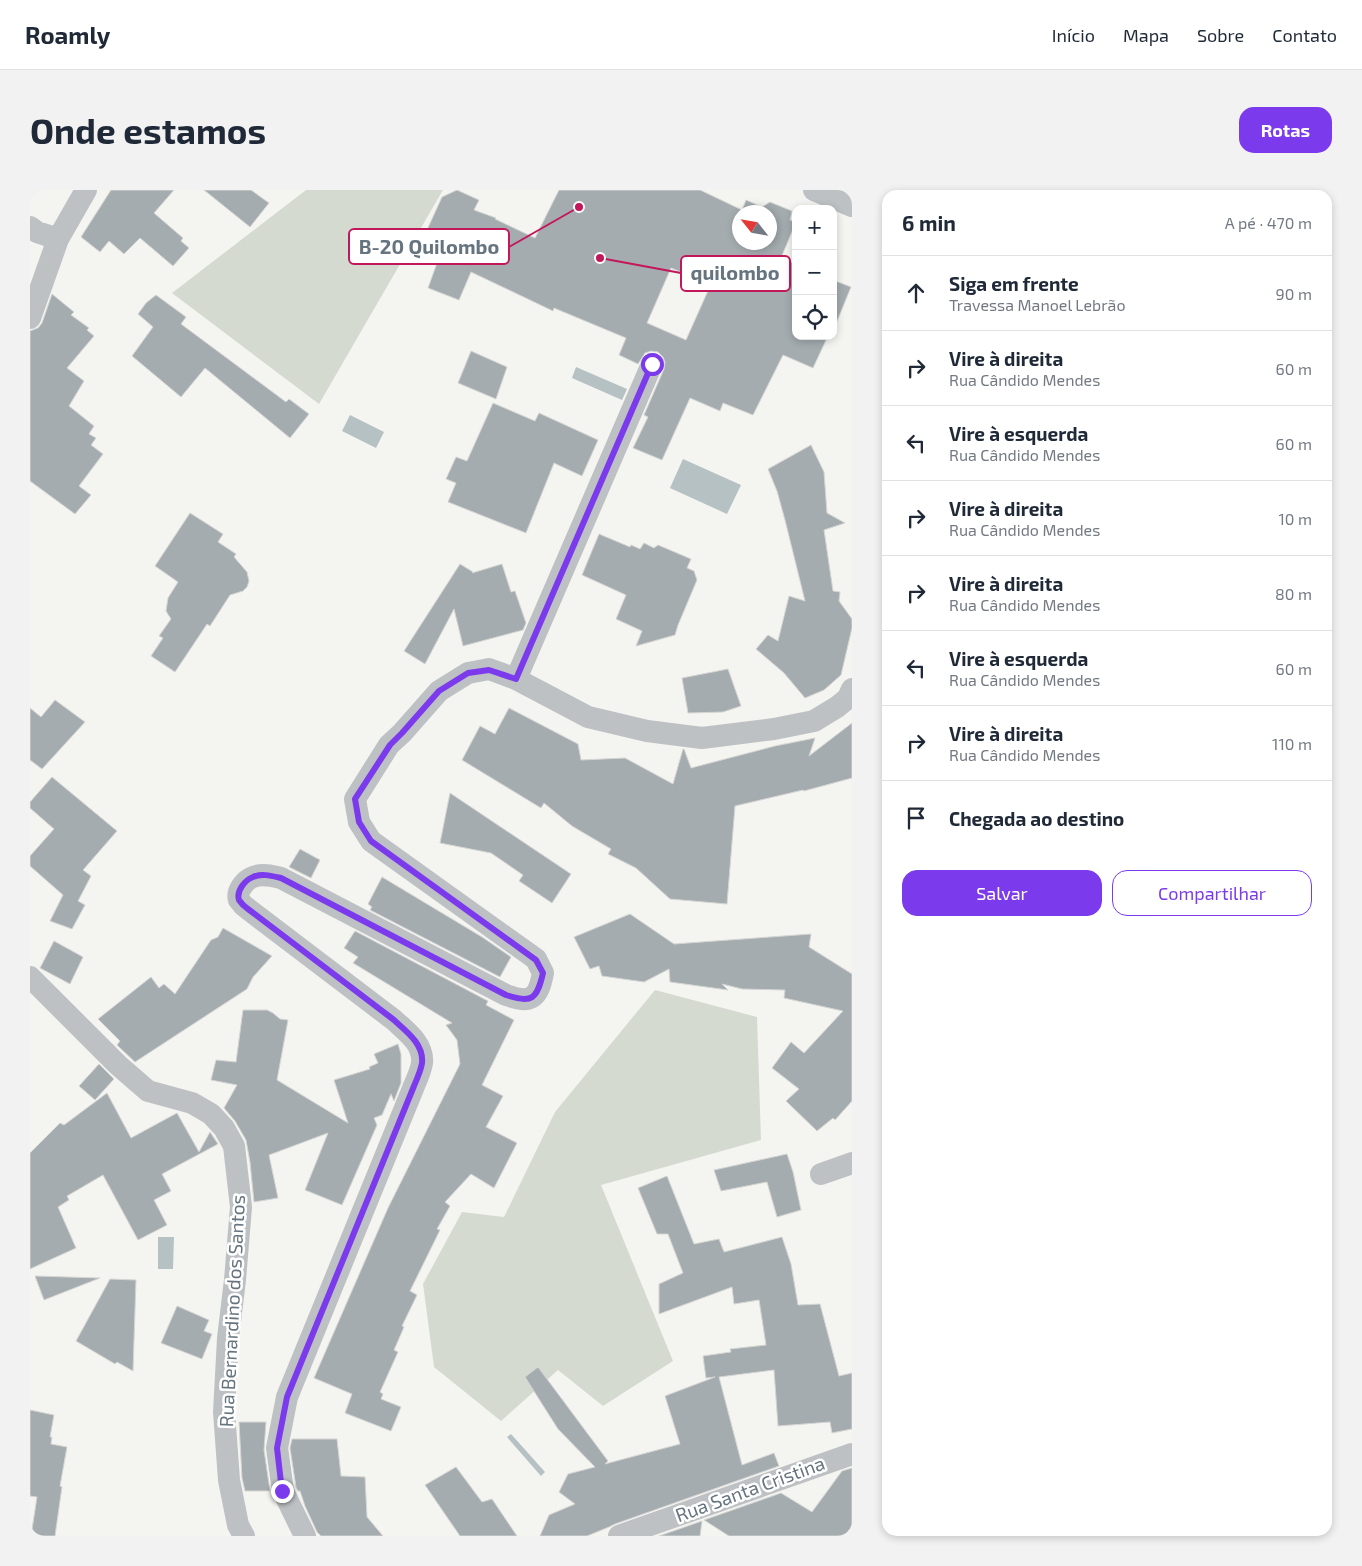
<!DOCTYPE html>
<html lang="pt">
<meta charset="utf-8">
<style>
body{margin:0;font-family:"Exo 2",sans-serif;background:#f2f2f3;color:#1f2937}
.controls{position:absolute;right:15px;top:15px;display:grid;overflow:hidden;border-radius:10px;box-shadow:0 2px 8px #0003}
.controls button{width:45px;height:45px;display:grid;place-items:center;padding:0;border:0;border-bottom:1px solid #e0e1e3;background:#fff;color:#1f2937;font:25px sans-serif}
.compass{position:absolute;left:702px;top:15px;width:45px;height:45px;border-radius:50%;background:#fff;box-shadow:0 2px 8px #0003;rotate:301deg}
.stop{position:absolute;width:15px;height:15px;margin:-11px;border:4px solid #7c3aed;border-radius:50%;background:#fff}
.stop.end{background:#7c3aed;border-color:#fff;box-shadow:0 1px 5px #0008}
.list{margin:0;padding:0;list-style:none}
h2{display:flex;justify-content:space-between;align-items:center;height:65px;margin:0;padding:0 20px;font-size:21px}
h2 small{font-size:16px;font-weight:400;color:#747a83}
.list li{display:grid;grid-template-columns:32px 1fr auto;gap:15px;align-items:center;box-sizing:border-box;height:75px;padding:0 20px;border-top:1px solid #e0e1e3}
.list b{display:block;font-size:19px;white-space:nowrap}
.list p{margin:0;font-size:16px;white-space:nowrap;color:#747a83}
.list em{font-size:16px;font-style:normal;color:#747a83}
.actions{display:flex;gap:10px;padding:15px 20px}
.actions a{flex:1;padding:11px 0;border:1px solid #7c3aed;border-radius:15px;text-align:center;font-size:18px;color:#7c3aed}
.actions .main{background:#7c3aed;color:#fff}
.icon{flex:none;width:28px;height:28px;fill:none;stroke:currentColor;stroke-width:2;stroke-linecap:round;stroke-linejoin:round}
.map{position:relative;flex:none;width:822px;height:1346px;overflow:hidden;border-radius:15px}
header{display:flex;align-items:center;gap:30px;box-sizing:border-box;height:70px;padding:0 25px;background:#fff;border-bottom:1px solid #e0e1e3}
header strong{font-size:24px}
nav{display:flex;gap:28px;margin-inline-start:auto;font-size:18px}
.intro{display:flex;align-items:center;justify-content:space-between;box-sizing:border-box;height:120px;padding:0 30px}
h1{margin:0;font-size:35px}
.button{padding:12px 22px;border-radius:15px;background:#7c3aed;color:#fff;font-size:18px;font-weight:700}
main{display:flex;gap:30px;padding:0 30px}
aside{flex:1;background:#fff;border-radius:15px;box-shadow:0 2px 8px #0003}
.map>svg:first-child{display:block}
</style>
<header>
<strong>Roamly</strong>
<nav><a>Início</a><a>Mapa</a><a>Sobre</a><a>Contato</a></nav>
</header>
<div class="intro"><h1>Onde estamos</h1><a class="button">Rotas</a></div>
<main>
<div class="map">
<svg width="822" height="1346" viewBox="0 0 822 1346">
<rect width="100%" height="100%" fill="#f4f4f0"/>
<!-- green -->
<path fill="#d5dad1" d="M276 0H413L289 214 142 103Z
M625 800 727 827 731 950 571 995 643 1171 573 1216 528 1180 471 1231 404 1177 393 1094 432 1022 474 1027 525 922Z"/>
<!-- water -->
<path fill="#b6c1c4" d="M546 177 597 199 592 210 542 188Z
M320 225 354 242 346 258 312 241Z
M653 269 711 295 697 324 640 298Z
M128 1047H144L143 1079H128Z
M481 1244 515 1282 511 1286 477 1247Z"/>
<!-- building -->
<path fill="#a4acb0" stroke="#d5d5d3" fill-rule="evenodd" d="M81 0H144L124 23 153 48 151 51 159 58 143 76 110 48 94 64 79 51 70 62 51 47Z
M174 0H221L239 13 220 37Z
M427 0 449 10 444 20 466 28 465 29 505 48 529 0H670L712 20 716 10 732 17 740 12 762 21 760 30 766 32 751 68 766 74V146H801L800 149 797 148 783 178 753 165 723 225 693 213 690 221 660 208 632 270 603 258 618 227 614 225 634 179 635 172 633 167 628 162 621 161 615 163 608 174 589 165 596 148 524 118 523 121 441 82 429 110 398 98 411 62 391 53 412 7ZM710 22H740V52H710ZM641 78 681 94 656 150 617 133Z
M803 90 821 97 803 141Z
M22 104 44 122 41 125 59 138 57 140 64 146 37 178 54 191 39 216 64 236 59 244 66 248 61 255 73 264 49 296 61 305 45 324 0 291V141L8 138 12 133Z
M126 105 156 127 151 134 256 212 259 209 279 224 260 248 175 178 151 207 102 166 123 137 108 124 116 113Z
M441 161 477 177 466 209 428 193Z
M463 213 505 231 509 223 568 250 552 286 524 273 496 343 418 312 426 293 416 289 426 267 437 271Z
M781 255 794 282 797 323 815 333 794 340 803 401 810 402 809 411 822 429V438L811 485 794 500 775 508 754 483 726 459 738 445 748 451 759 406 775 411 755 330 747 301 738 279Z
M160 323 193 344 188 352 206 364 204 367 217 382 219 391 217 397 213 401 200 405 180 436 177 434 145 482 121 466 133 448 129 446 141 429 136 421 138 408 148 392 125 376Z
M569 344 600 357 601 355 610 359 614 353 624 358 628 355 661 369 657 378 664 381 667 390 648 435 645 445 606 456 612 441 586 429 596 405 552 385Z
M430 374 443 382 442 383 472 374 481 402 485 401 496 433 493 440 433 456 424 419 395 474 374 461Z
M698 479 711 516 693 522 658 523 652 488Z
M25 510 55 532 12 579 0 570V518L11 527Z
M479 518 548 554 551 570 595 568 643 594 653 559H654L661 578 745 556 785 548 779 566 822 533V588L774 601 773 600 705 616 697 714 640 709 606 678 578 664 581 659 542 636 514 613 511 618 432 570 450 536 465 544Z
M22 587 87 641 53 680 61 686 48 711 55 715 42 739 20 731 33 705 0 676V666L24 639 0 618V612Z
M420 603 541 684 522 713 489 691 493 685 461 663 410 653Z
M270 659 290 670 281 688 259 677Z
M352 687 452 747 481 767 470 787 340 720 342 717 338 714Z
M600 724 644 754 781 744 779 757 822 784V911L805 930 803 928 787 941 756 911 769 899 742 878 761 852 774 863 813 821 754 808 755 800 712 799 692 794 698 800 640 792 639 779 614 792 572 786 569 776 560 779 544 747Z
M193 738 242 766 223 787 217 799 105 872 87 855 90 851 68 829 121 787 129 798 134 794 145 804 181 750 188 747Z
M325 741 458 811 456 815 484 830 452 895 473 906 456 937 487 953 464 998 441 984 415 1012 420 1016 407 1039 410 1040 380 1101 387 1105 372 1136 374 1137 364 1160 368 1162 350 1202 353 1204 351 1209 371 1217 361 1241 315 1223 322 1204 284 1188 358 1018 430 874 427 850 416 835 422 833 323 773 328 767 314 758Z
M24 751 53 767 40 794 10 778Z
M213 820H237L243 823 250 829 258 830 247 890 318 933 304 890 340 879 339 877 348 873 344 864 368 854 371 864V893L364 911 361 904 352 925 344 928 347 935 312 1015 275 1000 298 943 239 965 248 1008 224 1012 220 972 216 950 205 931 194 918 207 895 181 890 186 870 206 872Z
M69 874 84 889 65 910 49 896Z
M77 903 101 948 147 923 169 962 180 942 188 954 132 984 141 1001 124 1010 137 1035 108 1050 73 985 37 1006 39 1010 28 1017 46 1058 0 1079V963L30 933 34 935Z
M757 964 763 982 771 1020 747 1027 737 992 691 1001 684 980Z
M637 986 664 1054 689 1049 694 1062 752 1047 761 1074 768 1115 790 1114 809 1186 822 1183V1239L802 1243 800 1232 748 1236 744 1180 689 1187 712 1275 744 1263 749 1276 585 1334 579 1337 557 1346H510L519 1325 545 1314 529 1302 538 1284 565 1277 528 1239 495 1187 508 1177 578 1271 575 1274 650 1254 635 1206 685 1187 676 1188 673 1166 701 1162 700 1159 736 1155 729 1110 704 1114 702 1097 629 1124V1094L653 1083 638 1044H627L608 998Z
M5 1086 70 1088 14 1110Z
M80 1089 106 1090 103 1181 87 1172 85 1174 46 1151Z
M147 1116 179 1130 174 1141 182 1144 172 1169 131 1153Z
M0 1220 24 1225 20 1247H22L21 1254 37 1257 30 1296 32 1297 25 1346H1L7 1307 0 1306Z
M209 1232H236L234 1260 240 1301H215L212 1288Z
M262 1249H307L311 1286 335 1287 337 1327 353 1346H291L287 1342 275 1316 270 1301H268L266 1297 260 1258Z
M426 1277 452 1312 462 1309 487 1346H430L395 1295Z
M822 1278V1346H699L674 1330 751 1303 782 1322 812 1281Z
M672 1331 670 1346H629Z"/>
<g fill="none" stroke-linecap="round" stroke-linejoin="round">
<!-- minor -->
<path stroke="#bdc1c4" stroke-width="22" d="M784 0 822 16
M0 37 7 42 28 49 56 0
M0 128 28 49
M486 489 622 174
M0 787 88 875 118 901 162 913 181 924 194 938 204 956 211 1017 205 1090 198 1148 194 1222 199 1290 208 1335 214 1346
M791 984 822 973
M275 1346 253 1301 247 1258 257 1207 384 896C387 889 391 880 392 873 394 854 376 841 364 830L218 719C215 717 211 713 209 710 206 701 215 690 223 687 232 683 243 686 251 688L476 805C501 814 508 809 513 783L506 769 341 651 329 632 325 609 359 555 372 543 409 501 438 483 459 479 486 489 558 527 617 541 672 548 744 539 784 531 807 517 818 508 822 499
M589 1346 822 1264"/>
</g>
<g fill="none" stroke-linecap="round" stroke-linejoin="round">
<!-- route -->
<path stroke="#7c3aed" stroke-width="6" d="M252 1301 247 1258 257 1207 384 896C387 889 391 880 392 873 394 854 376 841 364 830L218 719C215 717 211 713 209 710 206 701 215 690 223 687 232 683 242 686 251 688L476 805C502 814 507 809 513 783L506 770 341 651 329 632 325 609 360 555 372 543 409 501 438 483 459 480 486 489 622 174"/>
</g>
<g text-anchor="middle" stroke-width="5" stroke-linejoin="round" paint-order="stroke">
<!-- street labels -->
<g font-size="19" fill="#65747e" stroke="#fff">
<text transform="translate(202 1121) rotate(-87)" y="7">Rua Bernardino dos Santos</text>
<text transform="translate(720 1299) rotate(-20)" y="7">Rua Santa Cristina</text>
</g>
</g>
<!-- callouts -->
<path fill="none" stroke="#c2185b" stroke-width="2" d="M549 17L479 57M570 68L651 83"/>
<g fill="#c2185b" stroke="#fff" stroke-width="2">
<circle cx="549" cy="17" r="5"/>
<circle cx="570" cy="68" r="5"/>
</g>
<g fill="#fff" stroke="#c2185b" stroke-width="2">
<rect x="319" y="39" width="160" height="35" rx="5"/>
<rect x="651" y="66" width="109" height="35" rx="5"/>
</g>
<g font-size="20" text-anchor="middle" font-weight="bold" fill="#65747e">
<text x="399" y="64">B-20 Quilombo</text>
<text x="705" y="90">quilombo</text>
</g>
</svg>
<div class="controls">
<button>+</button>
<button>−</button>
<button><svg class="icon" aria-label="locate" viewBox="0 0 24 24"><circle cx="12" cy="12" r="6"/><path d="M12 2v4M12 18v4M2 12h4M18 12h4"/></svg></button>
</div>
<svg class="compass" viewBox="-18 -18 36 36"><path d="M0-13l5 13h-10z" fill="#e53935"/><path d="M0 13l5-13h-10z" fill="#747a83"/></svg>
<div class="stop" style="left:622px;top:174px"></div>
<div class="stop end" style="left:252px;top:1301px"></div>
</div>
<aside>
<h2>6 min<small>A pé · 470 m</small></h2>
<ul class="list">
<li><svg class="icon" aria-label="ahead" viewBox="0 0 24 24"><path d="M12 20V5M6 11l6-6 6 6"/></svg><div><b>Siga em frente</b><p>Travessa Manoel Lebrão</p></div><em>90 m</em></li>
<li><svg class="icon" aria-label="right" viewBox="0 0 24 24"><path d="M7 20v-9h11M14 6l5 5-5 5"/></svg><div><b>Vire à direita</b><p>Rua Cândido Mendes</p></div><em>60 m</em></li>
<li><svg class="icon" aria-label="left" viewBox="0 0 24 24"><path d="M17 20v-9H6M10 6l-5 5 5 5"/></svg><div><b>Vire à esquerda</b><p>Rua Cândido Mendes</p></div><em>60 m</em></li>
<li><svg class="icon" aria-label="right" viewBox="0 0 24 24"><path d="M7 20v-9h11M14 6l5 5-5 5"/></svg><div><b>Vire à direita</b><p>Rua Cândido Mendes</p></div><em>10 m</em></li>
<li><svg class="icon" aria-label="right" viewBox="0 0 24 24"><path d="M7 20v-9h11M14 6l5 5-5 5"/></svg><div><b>Vire à direita</b><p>Rua Cândido Mendes</p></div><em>80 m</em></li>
<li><svg class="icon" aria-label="left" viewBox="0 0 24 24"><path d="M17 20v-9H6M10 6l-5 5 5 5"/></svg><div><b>Vire à esquerda</b><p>Rua Cândido Mendes</p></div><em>60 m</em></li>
<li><svg class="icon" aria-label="right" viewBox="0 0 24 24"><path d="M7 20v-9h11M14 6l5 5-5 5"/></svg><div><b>Vire à direita</b><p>Rua Cândido Mendes</p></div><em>110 m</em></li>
<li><svg class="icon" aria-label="arrive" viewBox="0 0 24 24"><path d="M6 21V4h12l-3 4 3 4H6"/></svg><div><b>Chegada ao destino</b></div></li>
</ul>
<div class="actions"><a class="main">Salvar</a><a>Compartilhar</a></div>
</aside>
</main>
